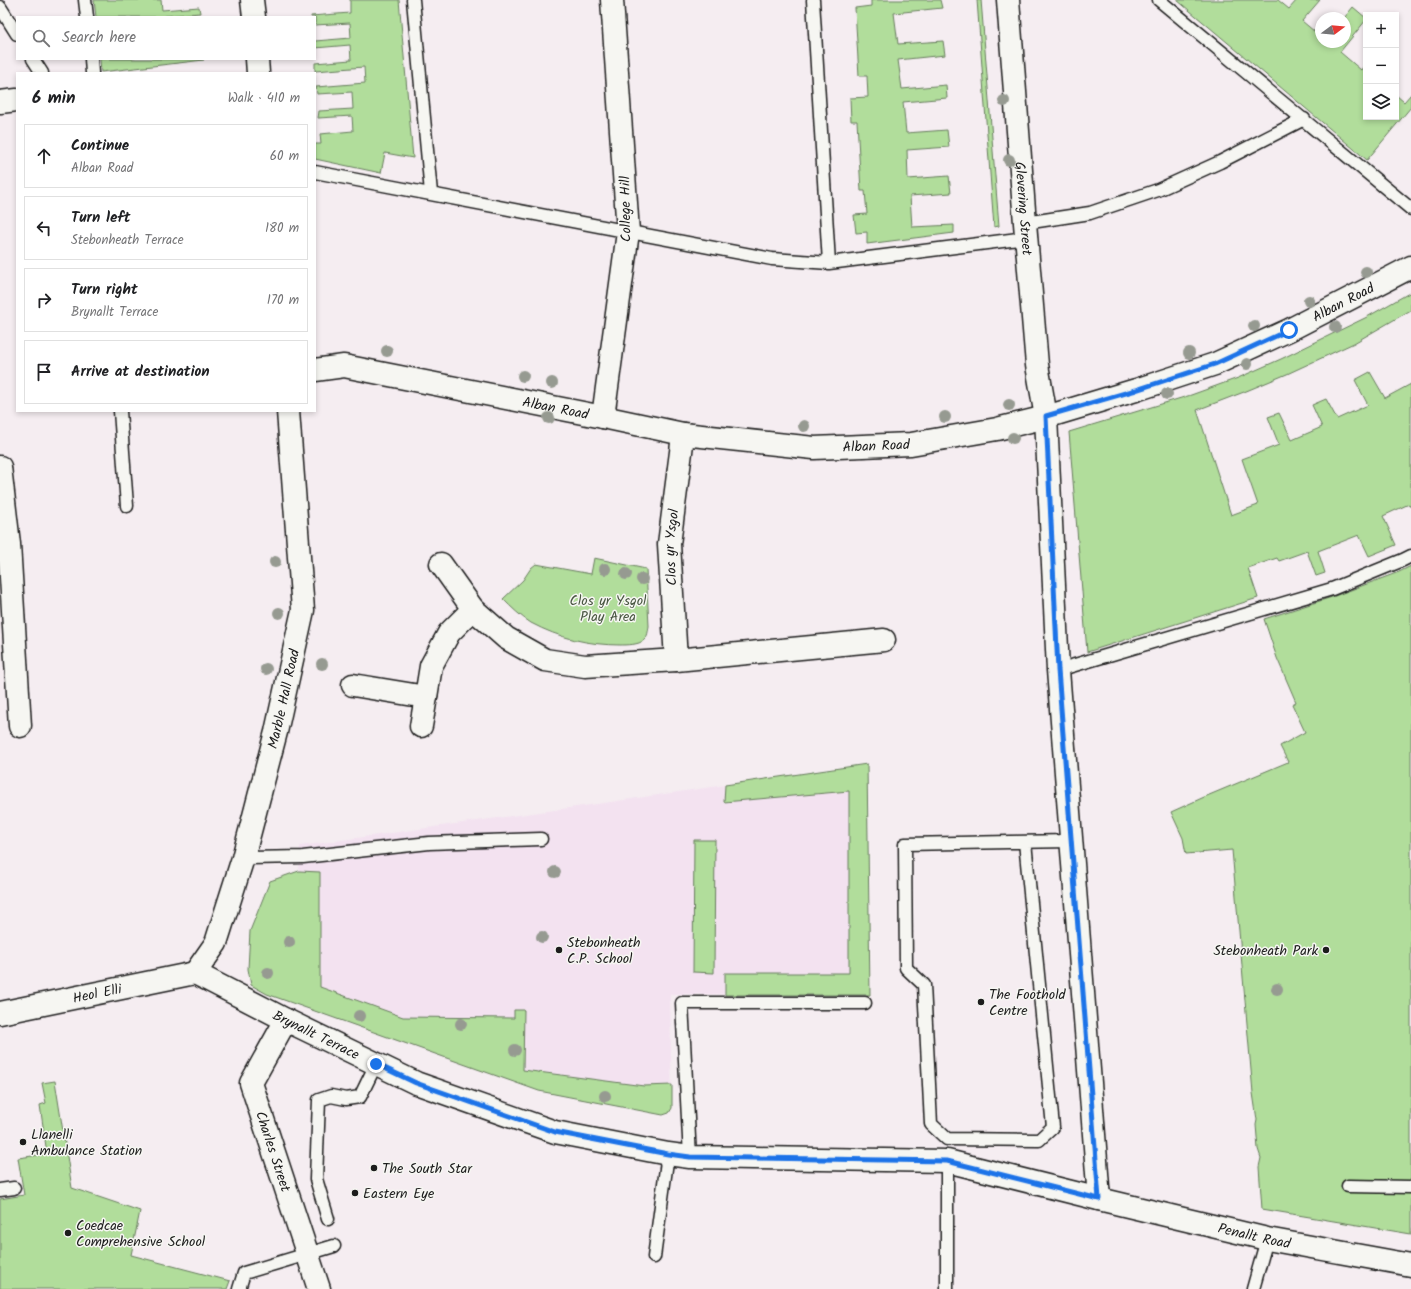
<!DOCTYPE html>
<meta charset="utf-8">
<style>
body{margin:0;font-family:Kalam,sans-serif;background:#f2f2f2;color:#202124}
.controls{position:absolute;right:12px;top:12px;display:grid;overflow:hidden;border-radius:0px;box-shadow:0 2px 6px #0003}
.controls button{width:36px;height:36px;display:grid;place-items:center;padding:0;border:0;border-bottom:1px solid #e0e0e0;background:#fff;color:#202124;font:20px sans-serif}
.compass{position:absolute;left:1315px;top:12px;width:36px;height:36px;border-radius:50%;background:#fff;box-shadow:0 2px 6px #0003;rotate:74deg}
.stop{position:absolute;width:12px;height:12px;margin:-9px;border:3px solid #1a73e8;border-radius:50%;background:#fff}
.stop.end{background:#1a73e8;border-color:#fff;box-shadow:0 1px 4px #0008}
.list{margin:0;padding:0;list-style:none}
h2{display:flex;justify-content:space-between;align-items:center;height:52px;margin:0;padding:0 16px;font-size:17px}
h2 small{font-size:13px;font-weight:400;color:#757577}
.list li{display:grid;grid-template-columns:26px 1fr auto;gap:12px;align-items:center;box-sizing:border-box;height:64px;margin:0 8px 8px;padding:0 8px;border:1px solid #e0e0e0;border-radius:0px}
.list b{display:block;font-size:15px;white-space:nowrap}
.list p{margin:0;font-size:13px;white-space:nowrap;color:#757577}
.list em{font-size:13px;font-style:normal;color:#757577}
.icon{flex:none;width:22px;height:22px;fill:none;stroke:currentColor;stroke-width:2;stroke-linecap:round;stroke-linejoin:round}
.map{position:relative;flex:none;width:1411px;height:1289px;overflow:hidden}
.search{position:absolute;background:#fff;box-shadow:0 2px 6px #0003;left:16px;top:16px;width:300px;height:44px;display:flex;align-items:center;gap:10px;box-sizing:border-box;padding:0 14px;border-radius:0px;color:#757577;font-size:15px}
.panel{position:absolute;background:#fff;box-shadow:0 2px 6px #0003;left:16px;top:72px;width:300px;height:340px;border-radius:0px}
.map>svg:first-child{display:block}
</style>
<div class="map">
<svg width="1411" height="1289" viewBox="0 0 1411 1289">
<rect width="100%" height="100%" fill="#f5edf1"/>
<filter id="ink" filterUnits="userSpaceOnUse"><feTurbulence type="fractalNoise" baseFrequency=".025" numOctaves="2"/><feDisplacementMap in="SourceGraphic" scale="8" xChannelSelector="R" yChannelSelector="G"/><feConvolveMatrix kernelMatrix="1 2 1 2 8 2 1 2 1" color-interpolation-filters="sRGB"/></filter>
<g filter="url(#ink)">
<!-- built -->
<path fill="#f3e2f0" d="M867 764 870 995 670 994 672 1108 669 1113 663 1115 539 1091 464 1065 267 994 251 985 248 969 250 931 270 881 299 871 300 846 597 804Z"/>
<!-- green -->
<path fill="#b1dd9b" stroke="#667c5c" d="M94 0H161L162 10 199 7 200 13 165 16V17H96Z
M350 0H399L413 158 385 153 381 173 315 159V144H321L320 134 353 131 352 116 318 118 319 111 353 109 352 92 317 94 316 87 365 83 364 67 315 71V63L351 60 350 45 315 48V41L351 38 350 23 315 25V17H311V16L350 13Z
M871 0H940L942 8 894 13 898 44 943 41 945 55 898 60 902 89 946 85 947 98 903 102 906 133 947 130 949 147 907 150 908 179 949 176 951 193 910 196 912 227 954 225V233L867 244V232L856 233 854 215 867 214 865 191H861L857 121H851L850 98 868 97 867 76H859L855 8 871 6Z
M977 0H981L999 226 994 227Z
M1177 0H1278L1289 9 1297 0H1320L1302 21 1321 37V42H1345V18H1344L1353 7 1366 18V20L1340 52 1361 70 1366 63V117H1396V95L1404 102 1411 94V107L1367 160Z
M100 59H203L204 60 101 72Z
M1411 292V310L1354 343 1287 374 1244 392 1197 410 1231 515 1258 505 1242 459 1279 445 1268 417 1279 413 1292 440 1322 427 1312 405 1326 399 1337 419 1368 405 1355 380 1370 372 1385 398 1411 384V507L1409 504 1383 516 1396 545 1369 556 1359 535 1318 551 1325 573 1316 576 1307 551 1279 561 1277 558 1248 568 1258 598 1087 652 1069 432 1191 395 1238 378 1281 359 1367 317Z
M594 558 646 569 649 626C648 631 648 637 644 640 639 645 627 645 620 645 589 645 559 638 531 623 520 616 512 608 503 599L523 580 531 568 536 564 591 574Z
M1411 566V1234L1262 1209 1259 1167 1261 1158 1258 1149 1256 1125 1257 1120 1253 1093 1232 850 1186 854 1183 838 1171 812 1202 798 1288 762 1280 746 1305 732 1292 704 1296 702 1277 658 1264 619 1332 597 1399 572Z
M867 764 870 995H725V973H849V791L724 802 725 785Z
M694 840H715L714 973 693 972Z
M299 871 320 872V987L403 1017 514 1018V1010H524L523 1070 644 1086 672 1085V1108L669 1113 663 1115 539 1091 267 994 251 985 248 969 250 931 270 881Z
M55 1081 72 1188 140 1211 131 1255 230 1281 227 1289H0V1199L24 1195 18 1158 47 1154 40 1105 46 1103 42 1083Z"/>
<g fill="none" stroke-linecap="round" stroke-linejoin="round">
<defs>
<path id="service" d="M85 0 87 17
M413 0 431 193
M813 0 829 263
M1159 0 1411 209
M0 7 17 34
M33 59 42 73
M91 59 92 73
M315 172 772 259 829 263 1026 238
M1025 223 1090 213 1158 190 1220 162 1304 119
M120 411 127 506
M1058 670 1332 589 1403 560 1411 556
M1025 842 1053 1127 1039 1140 947 1139 931 1124 924 985 906 968 905 844 1071 841
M243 858 303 857 429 843 541 839
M690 1157 682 1003H865
M1348 1186 1411 1187
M0 1190 14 1188
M328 1219 316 1179 319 1100 331 1096 346 1099 360 1097 376 1064
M654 1257 668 1154
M239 1289 244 1273 334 1246
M947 1289V1161
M1253 1289 1267 1239"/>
<g id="minor">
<path d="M252 0 254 17"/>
<path id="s1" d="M1008 0 1025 223 1037 365 1046 417 1058 670 1099 1199"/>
<path d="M257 59 258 73"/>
<path d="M0 102 17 100"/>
<path id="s2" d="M315 370 344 366 603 417 683 434 814 448 911 444 997 429 1046 417 1136 390 1215 364 1289 330 1411 267"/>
<path d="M603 417 628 232 612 0"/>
<path d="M0 467 9 544 20 726"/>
<path d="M441 564 473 609 506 638 545 660 585 666 676 660 884 640"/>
<path id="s3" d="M676 660 669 544 681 452 683 434"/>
<path d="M353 685 426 697 421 726"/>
<path d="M426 697 431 666 449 633 473 609"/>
<path id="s4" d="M195 973 286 1020 416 1083 555 1132 668 1154 690 1157 947 1161 1099 1199 1267 1239 1411 1265"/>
<path id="s5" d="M195 973 216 943 243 858 276 732 303 610 288 411"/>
<path id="s6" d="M0 1013 195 973"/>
<path id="s7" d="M286 1020 251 1083 319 1289"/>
</g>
</defs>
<!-- service casing -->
<use href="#service" stroke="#1c1c1c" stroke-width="15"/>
<!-- minor casing -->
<use href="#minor" stroke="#1c1c1c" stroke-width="25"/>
<!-- service -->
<use href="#service" stroke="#f6f6f2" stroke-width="12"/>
<!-- minor -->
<use href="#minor" stroke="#f6f6f2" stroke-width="22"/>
</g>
<!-- trees -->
<g fill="#969a91">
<circle cx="1004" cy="101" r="6"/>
<circle cx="1009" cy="160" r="6"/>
<circle cx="1366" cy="272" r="6"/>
<circle cx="1309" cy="301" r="6"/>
<circle cx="1254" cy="326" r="6"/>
<circle cx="1335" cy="327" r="6"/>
<circle cx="387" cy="351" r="6"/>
<circle cx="1189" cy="353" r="6"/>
<circle cx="1247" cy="364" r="6"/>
<circle cx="523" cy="376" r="6"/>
<circle cx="552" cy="383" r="6"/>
<circle cx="1167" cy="394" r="6"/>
<circle cx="1009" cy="405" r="6"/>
<circle cx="945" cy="417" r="6"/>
<circle cx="549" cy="418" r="6"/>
<circle cx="804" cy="426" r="6"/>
<circle cx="1013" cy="438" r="6"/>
<circle cx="275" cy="562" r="6"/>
<circle cx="605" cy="569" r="6"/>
<circle cx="626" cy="574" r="6"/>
<circle cx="642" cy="579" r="6"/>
<circle cx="279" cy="613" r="6"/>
<circle cx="322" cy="664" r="6"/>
<circle cx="266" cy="669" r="6"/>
<circle cx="555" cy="872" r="6"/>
<circle cx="542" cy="937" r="6"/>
<circle cx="289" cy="942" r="6"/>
<circle cx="268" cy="973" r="6"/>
<circle cx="1277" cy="989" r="6"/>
<circle cx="359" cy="1016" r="6"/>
<circle cx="461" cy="1024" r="6"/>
<circle cx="515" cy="1050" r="6"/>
<circle cx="605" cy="1096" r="6"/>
</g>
</g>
<g fill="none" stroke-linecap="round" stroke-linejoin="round" filter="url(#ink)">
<!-- route -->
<path stroke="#1a73e8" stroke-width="5" d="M376 1064 416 1083 555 1132 668 1154 690 1157 947 1161 1099 1199 1058 670 1046 416 1136 390 1215 364 1289 330"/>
</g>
<!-- markers -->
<g fill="#1c1c1c" stroke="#f6f6f2" stroke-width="1.5">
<circle cx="559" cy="950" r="4"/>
<circle cx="1326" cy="950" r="4"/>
<circle cx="981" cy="1002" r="4"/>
<circle cx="23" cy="1142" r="4"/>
<circle cx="374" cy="1168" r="4"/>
<circle cx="355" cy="1193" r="4"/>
<circle cx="68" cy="1233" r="4"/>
</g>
<g text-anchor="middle" stroke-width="3" stroke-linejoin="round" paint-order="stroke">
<!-- street labels -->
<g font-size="14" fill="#1c1c1c" stroke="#f6f6f2">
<text transform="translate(625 209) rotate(-91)" y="5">College Hill</text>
<text dy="5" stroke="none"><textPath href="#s1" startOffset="209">Glevering Street</textPath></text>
<text dy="5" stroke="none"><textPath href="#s2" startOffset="1061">Alban Road</textPath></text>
<text dy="5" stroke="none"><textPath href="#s2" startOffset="245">Alban Road</textPath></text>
<text dy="5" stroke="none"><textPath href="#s2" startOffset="569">Alban Road</textPath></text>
<text dy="5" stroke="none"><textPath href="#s3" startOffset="113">Clos yr Ysgol</textPath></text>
<text dy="5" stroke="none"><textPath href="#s5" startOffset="290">Marble Hall Road</textPath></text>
<text dy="5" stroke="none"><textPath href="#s6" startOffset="99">Heol Elli</textPath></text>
<text dy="5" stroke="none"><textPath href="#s4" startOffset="136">Brynallt Terrace</textPath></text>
<text dy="5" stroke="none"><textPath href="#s7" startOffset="144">Charles Street</textPath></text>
<text dy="5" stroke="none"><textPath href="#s4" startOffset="1105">Penallt Road</textPath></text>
</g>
<!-- park labels -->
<g font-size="14" fill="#495642" stroke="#f6f6f2">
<text x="608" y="605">Clos yr Ysgol<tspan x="608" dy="16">Play Area</tspan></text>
</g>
<!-- poi labels -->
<g font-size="14" fill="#1c1c1c" stroke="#f6f6f2" text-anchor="start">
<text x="567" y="947">Stebonheath<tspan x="567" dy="16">C.P. School</tspan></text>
<text x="1318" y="955" text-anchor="end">Stebonheath Park</text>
<text x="989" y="999">The Foothold<tspan x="989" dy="16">Centre</tspan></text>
<text x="31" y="1139">Llanelli<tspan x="31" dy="16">Ambulance Station</tspan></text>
<text x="382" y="1173">The South Star</text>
<text x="363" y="1198">Eastern Eye</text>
<text x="76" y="1230">Coedcae<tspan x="76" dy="16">Comprehensive School</tspan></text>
</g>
</g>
</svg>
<div class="controls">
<button>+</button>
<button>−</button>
<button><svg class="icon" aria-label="layers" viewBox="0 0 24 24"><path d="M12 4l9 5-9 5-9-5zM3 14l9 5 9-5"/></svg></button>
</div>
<svg class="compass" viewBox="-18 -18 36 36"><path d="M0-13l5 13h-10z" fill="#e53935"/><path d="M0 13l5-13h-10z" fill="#757577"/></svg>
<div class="stop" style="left:1289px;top:330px"></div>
<div class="stop end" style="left:376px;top:1064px"></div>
<div class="search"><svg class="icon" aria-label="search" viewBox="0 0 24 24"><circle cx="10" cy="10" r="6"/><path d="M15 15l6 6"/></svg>Search here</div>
<section class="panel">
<h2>6 min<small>Walk · 410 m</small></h2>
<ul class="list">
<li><svg class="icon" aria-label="ahead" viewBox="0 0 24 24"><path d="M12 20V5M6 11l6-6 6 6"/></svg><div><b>Continue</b><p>Alban Road</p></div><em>60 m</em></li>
<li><svg class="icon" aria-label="left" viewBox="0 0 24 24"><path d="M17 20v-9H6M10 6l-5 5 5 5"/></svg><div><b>Turn left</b><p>Stebonheath Terrace</p></div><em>180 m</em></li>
<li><svg class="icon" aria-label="right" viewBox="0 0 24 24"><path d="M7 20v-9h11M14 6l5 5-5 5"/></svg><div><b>Turn right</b><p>Brynallt Terrace</p></div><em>170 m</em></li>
<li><svg class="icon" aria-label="arrive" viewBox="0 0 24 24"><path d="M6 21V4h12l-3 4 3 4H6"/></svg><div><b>Arrive at destination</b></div></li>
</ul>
</section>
</div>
